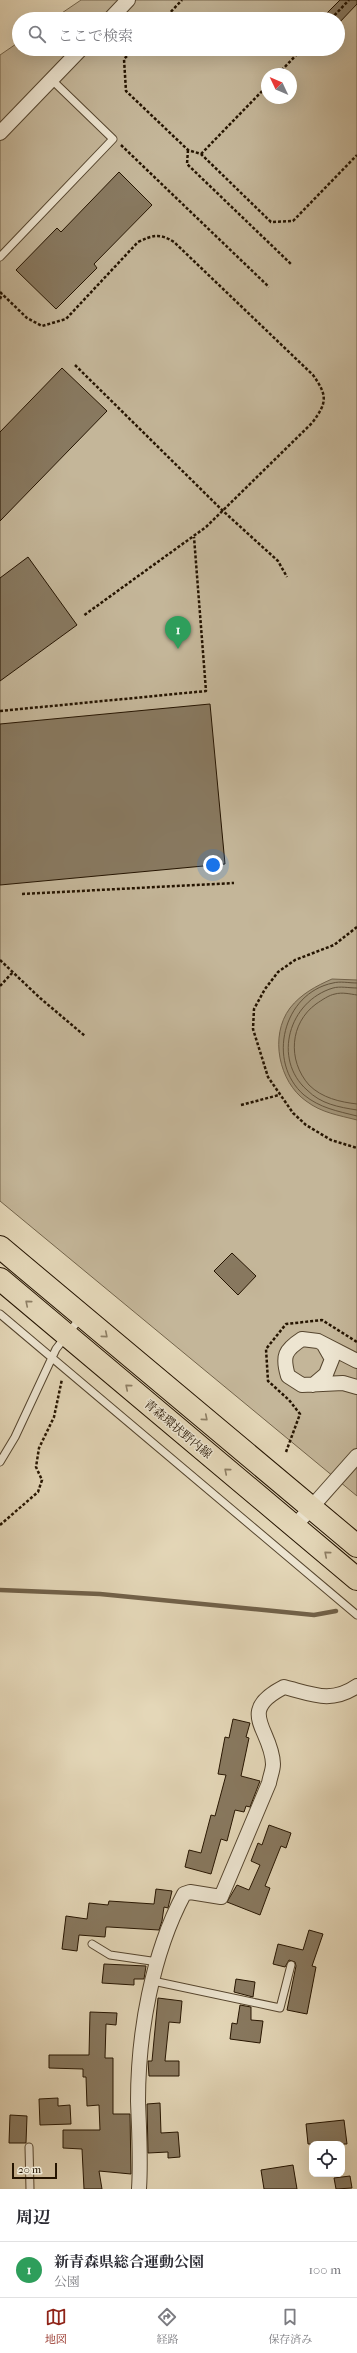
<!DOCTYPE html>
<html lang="ja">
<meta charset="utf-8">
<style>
body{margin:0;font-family:"IM FELL French Canon","Noto Serif JP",serif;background:#f2f2f3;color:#2b2b33}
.controls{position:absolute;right:12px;bottom:12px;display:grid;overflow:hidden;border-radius:8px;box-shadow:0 4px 16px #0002}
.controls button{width:36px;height:36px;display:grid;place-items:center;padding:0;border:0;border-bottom:1px solid #e1e1e2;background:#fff;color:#2b2b33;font:20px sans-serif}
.compass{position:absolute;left:261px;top:68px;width:36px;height:36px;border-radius:50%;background:#fff;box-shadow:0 4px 16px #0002;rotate:314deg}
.scale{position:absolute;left:12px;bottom:10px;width:45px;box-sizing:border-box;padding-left:4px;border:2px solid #251400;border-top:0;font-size:11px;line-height:14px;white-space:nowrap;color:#251400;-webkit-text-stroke:3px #ede5d1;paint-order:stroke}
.you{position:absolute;left:213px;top:865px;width:14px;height:14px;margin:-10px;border:3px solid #fff;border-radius:50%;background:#1a73e8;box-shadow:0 0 0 6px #1a73e833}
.badge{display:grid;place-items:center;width:26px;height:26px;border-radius:50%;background:#8f2418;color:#fff;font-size:13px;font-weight:700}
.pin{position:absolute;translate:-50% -33px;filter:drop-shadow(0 1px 2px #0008)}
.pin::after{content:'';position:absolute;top:21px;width:14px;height:12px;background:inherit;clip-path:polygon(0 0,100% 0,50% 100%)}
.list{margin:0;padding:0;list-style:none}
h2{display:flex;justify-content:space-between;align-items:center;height:52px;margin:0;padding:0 16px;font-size:17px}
h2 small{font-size:13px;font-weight:400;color:#7c7c81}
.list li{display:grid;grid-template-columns:26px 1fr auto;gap:12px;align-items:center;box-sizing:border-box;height:56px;padding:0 16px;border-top:1px solid #e1e1e2}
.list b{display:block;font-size:15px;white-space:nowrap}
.list p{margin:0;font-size:13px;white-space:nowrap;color:#7c7c81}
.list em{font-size:13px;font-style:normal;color:#7c7c81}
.icon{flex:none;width:22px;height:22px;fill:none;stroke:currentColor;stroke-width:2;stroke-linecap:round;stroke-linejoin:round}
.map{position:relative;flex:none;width:357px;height:2189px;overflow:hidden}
.search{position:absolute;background:#fff;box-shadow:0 4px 16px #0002;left:12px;right:12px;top:12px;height:44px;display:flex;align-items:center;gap:10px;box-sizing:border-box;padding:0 14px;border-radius:22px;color:#7c7c81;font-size:15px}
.sheet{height:108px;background:#fff}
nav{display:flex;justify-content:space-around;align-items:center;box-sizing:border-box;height:56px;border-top:1px solid #e1e1e2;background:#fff;font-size:11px;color:#7c7c81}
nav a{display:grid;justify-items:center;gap:2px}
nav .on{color:#8f2418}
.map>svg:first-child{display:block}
</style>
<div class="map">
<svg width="357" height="2189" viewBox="0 0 357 2189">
<rect width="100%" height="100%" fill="#e4d7b8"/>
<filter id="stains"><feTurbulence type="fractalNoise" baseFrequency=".005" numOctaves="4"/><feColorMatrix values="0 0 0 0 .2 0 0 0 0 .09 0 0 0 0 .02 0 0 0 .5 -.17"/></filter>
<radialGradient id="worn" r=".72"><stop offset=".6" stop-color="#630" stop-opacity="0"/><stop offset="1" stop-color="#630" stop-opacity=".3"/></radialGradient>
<!-- green -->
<path fill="#c4b699" stroke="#74654c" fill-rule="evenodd" d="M81 0H357V1496L0 1201V55L19 42V49H338V19H53ZM267 74H291V98H267Z"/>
<!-- water -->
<path fill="#a39579" stroke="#716149" d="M332 979 357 980V1120C338 1115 322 1113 306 1101 279 1082 269 1036 290 1008 301 994 316 986 332 979Z"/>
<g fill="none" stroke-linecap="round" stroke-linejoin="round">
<!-- shore -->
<path stroke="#64543c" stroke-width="1" d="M357 983C349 983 340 981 333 983 283 993 266 1062 304 1095 320 1108 337 1111 357 1116
M357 988C349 988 340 986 333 988 289 1001 272 1059 307 1090 321 1104 338 1107 357 1110
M357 995C350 994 342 992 335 994 329 995 322 1000 316 1004 290 1023 287 1060 309 1085 322 1098 340 1102 357 1104"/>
<!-- stream -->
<path stroke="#716149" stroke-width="4.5" d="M0 1590 100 1594 314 1615 336 1611"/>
</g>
<!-- building -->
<path fill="#887960" stroke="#251400" d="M340 0H357V4L338 24V19H331L326 14Z
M119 172 152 205 94 264 97 268 56 309 16 270 57 228 61 232Z
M62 368 107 411 0 521V432Z
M28 557 77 625 0 681V578Z
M210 704 225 864 0 885V724Z
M232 1253 256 1276 238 1295 214 1271Z
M233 1719 250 1723 246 1737 249 1738 241 1776 260 1781 250 1807 246 1806 244 1812 235 1810 227 1841 221 1839 211 1874 185 1867 189 1850 201 1853 211 1815 215 1816 226 1775 218 1774 225 1737 229 1738Z
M269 1825 291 1833 286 1848 281 1846 265 1886 270 1888 260 1915 227 1902 237 1885 249 1890 260 1865 251 1861 258 1843 262 1845Z
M156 1889 172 1891 168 1908 164 1907 162 1921 159 1930 109 1927H106L105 1937 79 1935 77 1951 62 1949 66 1916 87 1919 89 1903 108 1905 109 1901 154 1904Z
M309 1930 323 1934 312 1966 316 1967 307 2014 287 2010 296 1966 295 1962 289 1960 285 1967 273 1964 278 1944 303 1950Z
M104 1964 146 1966 144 1979H134V1985L102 1983Z
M236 1979 255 1982 253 1997 234 1992Z
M158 1998 182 2001 180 2023 169 2022 165 2061H179V2076H149L148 2061H152Z
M240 2005 251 2007V2020L263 2021 260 2043 230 2039 232 2023 237 2024Z
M90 2012 117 2013 116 2025 106 2024 105 2058H113V2114H130L131 2174 99 2171 102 2189H84L82 2149 63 2148V2130H100L99 2105 87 2106 86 2077H83V2069L49 2068V2055H89Z
M58 2098V2106L70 2105 71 2124 40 2125 39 2099Z
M160 2103 161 2133 178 2132 180 2157 168 2158V2152L148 2153 147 2104Z
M10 2115 27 2116 26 2143H9Z
M344 2120 347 2144H308L306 2124Z
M293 2165 297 2189H264L261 2170Z
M350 2176 352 2188 336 2189 334 2178Z"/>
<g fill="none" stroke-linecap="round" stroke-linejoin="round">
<defs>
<path id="lane" d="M0 257 113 139 52 80
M0 1314 357 1615
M0 1462 15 1437 56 1349 81 1317
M92 1944 110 1955 158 1962
M153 1981 280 2008 291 1965
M29 2147 30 2189"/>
<path id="street" d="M110 19 128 0
M0 133 81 49
M357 1361 318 1341 302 1339C285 1350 282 1356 288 1376L302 1385 343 1383 357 1387
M313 1385 326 1374 332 1359 324 1345
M294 1527 357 1456
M139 2189C141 2159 139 2130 138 2101 138 2033 152 1954 184 1894L190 1892 221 1897 269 1783C270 1777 273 1770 273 1764 272 1729 235 1712 284 1687 312 1694 331 1704 357 1686"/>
<path id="primary" d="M0 1247 357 1546
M0 1279 357 1579"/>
</defs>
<!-- lane casing -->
<use href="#lane" stroke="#55452e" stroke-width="9"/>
<!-- street casing -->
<use href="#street" stroke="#55452e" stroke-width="16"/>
<!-- primary casing -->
<use href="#primary" stroke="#251400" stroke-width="24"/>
<!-- path -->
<path stroke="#251400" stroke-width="2.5" stroke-dasharray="3 2" stroke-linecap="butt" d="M164 19 182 0
M331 19 349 0
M134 49 124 59 126 91 188 150 201 154 271 222 293 221 357 155
M278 74 302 49
M121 145 269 287
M188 150 187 164 291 264
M201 154 267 86
M0 292 27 318 42 326 66 319 138 242C153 235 160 233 174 242L313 375C328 396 327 403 312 423L206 527 83 616
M0 299 2 294
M75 365 223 511 278 561 287 577
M0 711 206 691 194 537
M22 894 234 883
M357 927 334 945 295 960 278 972 265 989 254 1009 253 1029 268 1077 293 1113 306 1125 331 1140 357 1148
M0 960 40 998 85 1036
M0 986 13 972
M241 1105 279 1095
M286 1452 300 1414 289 1400 268 1381 266 1349 286 1324 322 1320 357 1342
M0 1525 38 1492 42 1480 36 1467 39 1448 54 1417 62 1379"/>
<!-- lane -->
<use href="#lane" stroke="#ede5d1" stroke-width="7"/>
<!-- street -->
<use href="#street" stroke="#ede5d1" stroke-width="14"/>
<!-- primary -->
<use href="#primary" stroke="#e4d7b8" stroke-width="22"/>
</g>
<!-- one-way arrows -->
<defs><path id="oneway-chevron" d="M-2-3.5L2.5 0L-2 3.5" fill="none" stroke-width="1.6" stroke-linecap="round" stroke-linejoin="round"/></defs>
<g stroke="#8e7f65">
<use href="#oneway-chevron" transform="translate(28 1303) rotate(-140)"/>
<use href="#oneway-chevron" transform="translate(105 1335) rotate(40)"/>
<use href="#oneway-chevron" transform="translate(128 1387) rotate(-140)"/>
<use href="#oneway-chevron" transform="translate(205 1418) rotate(40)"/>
<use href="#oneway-chevron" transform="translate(227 1471) rotate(-140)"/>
<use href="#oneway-chevron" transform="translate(327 1554) rotate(-140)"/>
</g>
<g text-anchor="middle" stroke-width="3" stroke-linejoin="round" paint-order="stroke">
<!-- street labels -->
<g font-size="12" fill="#251400" stroke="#ede5d1">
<text transform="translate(178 1429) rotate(40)" y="4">青森環状野内線</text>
</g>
</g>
<rect width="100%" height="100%" filter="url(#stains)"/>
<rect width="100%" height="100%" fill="url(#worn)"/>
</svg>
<div class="controls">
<button><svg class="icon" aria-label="locate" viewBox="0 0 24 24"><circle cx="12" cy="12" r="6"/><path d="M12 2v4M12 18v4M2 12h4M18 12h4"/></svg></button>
</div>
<svg class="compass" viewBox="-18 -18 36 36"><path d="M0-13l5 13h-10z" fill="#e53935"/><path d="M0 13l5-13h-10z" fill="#7c7c81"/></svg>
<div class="scale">20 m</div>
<div class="you"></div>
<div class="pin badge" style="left:178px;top:649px;background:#2e9e5b">1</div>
<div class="search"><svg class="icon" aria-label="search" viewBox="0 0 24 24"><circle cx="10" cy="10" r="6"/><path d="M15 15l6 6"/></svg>ここで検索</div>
</div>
<section class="sheet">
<h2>周辺<small></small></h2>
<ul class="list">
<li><span class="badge" style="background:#2e9e5b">1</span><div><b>新青森県総合運動公園</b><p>公園</p></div><em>100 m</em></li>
</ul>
</section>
<nav>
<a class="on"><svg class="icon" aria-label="map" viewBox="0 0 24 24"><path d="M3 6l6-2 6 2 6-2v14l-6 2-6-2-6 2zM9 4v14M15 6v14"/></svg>地図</a>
<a><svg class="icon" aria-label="directions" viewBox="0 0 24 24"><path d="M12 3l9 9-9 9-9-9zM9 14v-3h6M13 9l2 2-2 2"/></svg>経路</a>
<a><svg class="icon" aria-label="saved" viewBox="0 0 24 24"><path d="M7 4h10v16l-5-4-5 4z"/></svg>保存済み</a>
</nav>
